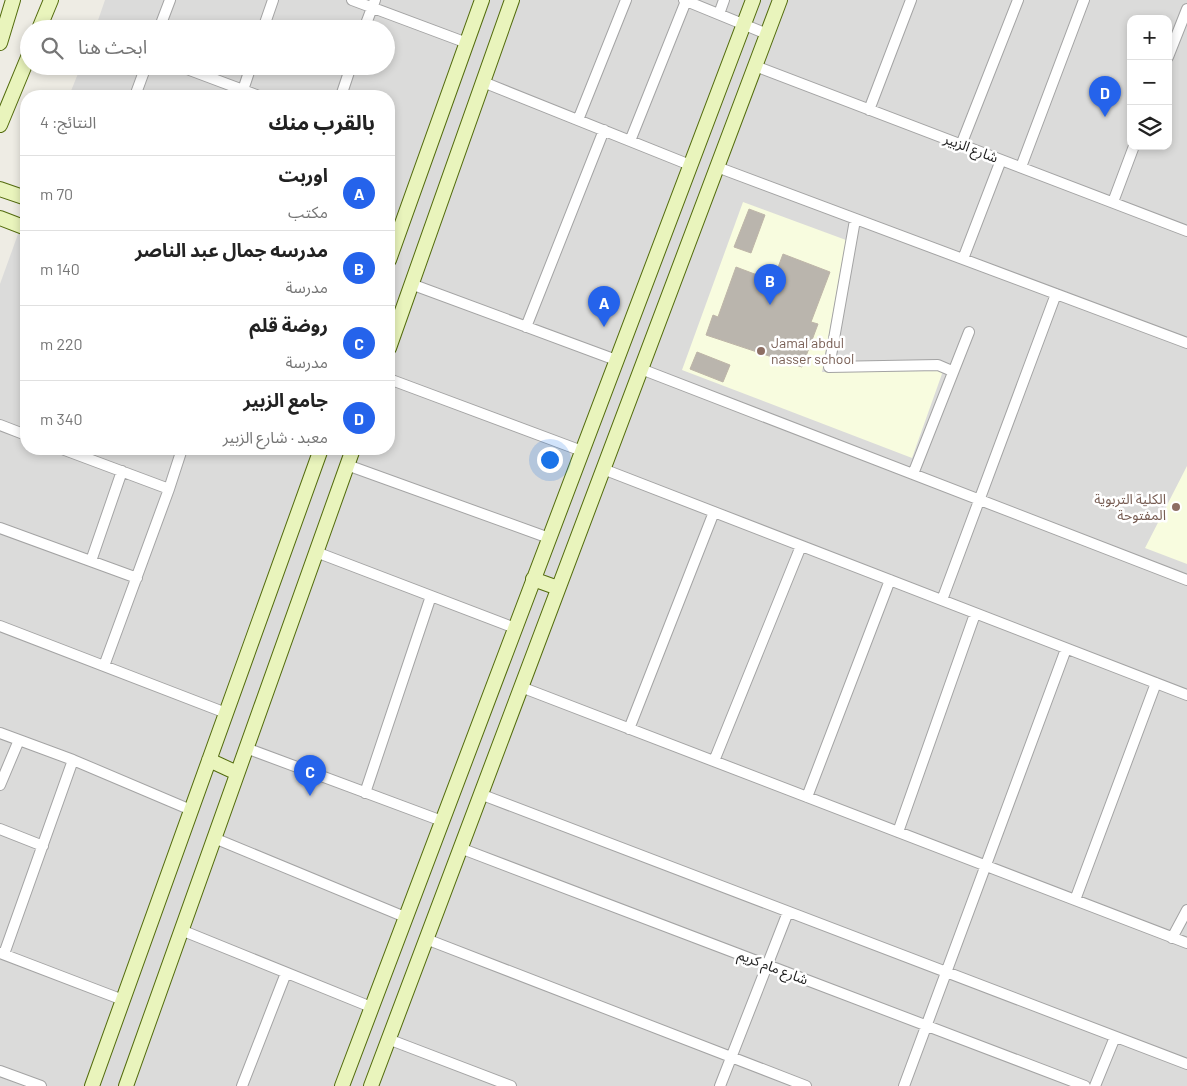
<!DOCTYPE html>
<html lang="ar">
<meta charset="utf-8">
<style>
body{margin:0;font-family:Barlow,"Noto Sans Arabic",sans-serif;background:#f6f6f6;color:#222;direction:rtl}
.controls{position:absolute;right:15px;top:15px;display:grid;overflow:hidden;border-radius:10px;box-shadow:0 2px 8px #0003}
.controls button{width:45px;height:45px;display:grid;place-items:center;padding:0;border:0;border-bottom:1px solid #e0e0e0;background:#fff;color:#222;font:25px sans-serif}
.you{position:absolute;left:549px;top:459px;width:18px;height:18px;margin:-12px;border:4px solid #fff;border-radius:50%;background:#1a73e8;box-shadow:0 0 0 8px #1a73e833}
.badge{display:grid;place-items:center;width:32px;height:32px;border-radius:50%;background:#2563eb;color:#fff;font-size:16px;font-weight:700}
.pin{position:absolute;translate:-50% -41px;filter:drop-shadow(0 1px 2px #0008)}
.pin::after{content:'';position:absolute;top:26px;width:18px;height:15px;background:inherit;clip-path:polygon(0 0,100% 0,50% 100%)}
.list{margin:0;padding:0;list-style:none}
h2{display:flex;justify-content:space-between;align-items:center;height:65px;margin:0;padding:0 20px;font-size:21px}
h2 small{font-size:16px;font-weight:400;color:#767676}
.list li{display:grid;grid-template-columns:32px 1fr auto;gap:15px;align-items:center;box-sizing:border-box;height:75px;padding:0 20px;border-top:1px solid #e0e0e0}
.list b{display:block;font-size:19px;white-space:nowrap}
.list p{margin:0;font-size:16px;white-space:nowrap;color:#767676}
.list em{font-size:16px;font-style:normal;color:#767676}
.icon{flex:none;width:28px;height:28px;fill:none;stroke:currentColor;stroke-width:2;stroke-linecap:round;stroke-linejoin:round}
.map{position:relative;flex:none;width:1187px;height:1086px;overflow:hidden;direction:ltr}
.search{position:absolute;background:#fff;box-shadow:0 2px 8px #0003;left:20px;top:20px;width:375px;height:55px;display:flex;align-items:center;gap:12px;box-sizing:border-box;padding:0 18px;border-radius:28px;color:#767676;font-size:19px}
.panel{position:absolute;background:#fff;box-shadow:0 2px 8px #0003;left:20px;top:90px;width:375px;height:365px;border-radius:20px;direction:rtl}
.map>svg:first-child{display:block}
</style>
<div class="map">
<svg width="1187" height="1086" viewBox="0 0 1187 1086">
<rect width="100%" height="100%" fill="#eeece4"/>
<!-- residential -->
<path fill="#dbdbda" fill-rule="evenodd" d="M105 0H1187V1086H0V284L26 212V449H389V96H69L81 66H386V29H95ZM1131 19H1168V146H1131Z"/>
<!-- education -->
<path fill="#f8fcdf" d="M743 202 846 240 822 372 943 371 912 458 682 370Z
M1187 466V564L1145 548Z"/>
<!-- building -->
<path fill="#bab5ad" stroke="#beb5a8" d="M749 209 765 215 751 253 734 247Z
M783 254 830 272 811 322 818 324 802 367 706 335 713 315 718 317 736 267 773 281Z
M697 352 730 365 723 382 690 369Z"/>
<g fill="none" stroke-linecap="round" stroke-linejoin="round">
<defs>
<path id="street" d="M352 0 467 43
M684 0 767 34
M719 14 724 0
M159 29 170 0
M263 29 273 0
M364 29 375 0
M1168 57 1187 9
M179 66 259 96
M755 66 1187 231
M483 82 690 165
M135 96 146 66
M241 96 251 66
M341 96 351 66
M869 110 911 0
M578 120 626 0
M630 141 686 1
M961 145 1018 0
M717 167 1187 343
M1021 167 1084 0
M1113 202 1134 146
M855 220 829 367 938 365 952 371
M963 259 1001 160
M411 284 616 360
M526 327 604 130
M641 369 1187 580
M389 379 582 451
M0 425 26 435
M62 449 169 489
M347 465 549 538
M603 469 1187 695
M913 474 969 332
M0 528 137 578
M316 552 515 628
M91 561 122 471
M942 600 1056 294
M0 626 226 713
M104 666 169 489 182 449
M521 687 1187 943
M629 729 714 512
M0 733 73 760 191 810
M246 748 442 821
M714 761 801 546
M0 785 19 740
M365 793 431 596
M480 794 1187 1064
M807 797 890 580
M0 829 43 846
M898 832 975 614
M214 838 405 917
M460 848 1085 1086
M1075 900 1156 683
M181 930 371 1007
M1172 938 1187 910
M426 939 806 1086
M0 953 123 1000
M4 954 73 760
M388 1039 511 1086
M0 1071 41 1086
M242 1086 286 973
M720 1086 788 912
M904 1086 1066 649
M1095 1086 1115 1037"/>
<path id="secondary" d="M39 29 51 0
M0 43 13 0
M0 125 29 55
M0 189 26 198
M0 218 26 228
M389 260 482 0
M389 348 512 0
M533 579 558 588
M209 760 237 773
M92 1086 321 449
M126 1086 353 449
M342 1086 753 0
M371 1086 780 0"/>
</defs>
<!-- street casing -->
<use href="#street" stroke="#a4a4a4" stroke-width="12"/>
<!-- secondary casing -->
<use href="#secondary" stroke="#536c0d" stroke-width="16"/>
<!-- street -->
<use href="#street" stroke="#fff" stroke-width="10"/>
<!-- secondary -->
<use href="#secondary" stroke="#e9f4bc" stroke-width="14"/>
</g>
<!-- markers -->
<g fill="#8d6e63" stroke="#fff" stroke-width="2">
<circle cx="761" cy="351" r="5"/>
<circle cx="1176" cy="507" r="5"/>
</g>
<g text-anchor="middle" stroke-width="5" stroke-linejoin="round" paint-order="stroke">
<!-- street labels -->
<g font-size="14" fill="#1d1d1d" stroke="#fff">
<text transform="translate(971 148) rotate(21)" y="5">شارع الزبير</text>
<text transform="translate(773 967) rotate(21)" y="5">شارع مام كريم</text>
</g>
<!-- education labels -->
<g font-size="14" fill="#785e54" stroke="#fff" text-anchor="start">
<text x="771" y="348">Jamal abdul<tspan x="771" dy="16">nasser school</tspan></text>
<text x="1166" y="504" text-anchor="end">الكلية التربوية<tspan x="1166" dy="16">المفتوحة</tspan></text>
</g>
</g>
</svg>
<div class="controls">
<button>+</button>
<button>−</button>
<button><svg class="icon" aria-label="layers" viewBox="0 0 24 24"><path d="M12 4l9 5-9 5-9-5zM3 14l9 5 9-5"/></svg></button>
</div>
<div class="you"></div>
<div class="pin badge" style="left:604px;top:327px">A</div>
<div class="pin badge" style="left:770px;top:305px">B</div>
<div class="pin badge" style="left:310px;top:796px">C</div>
<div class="pin badge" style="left:1105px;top:117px">D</div>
<div class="search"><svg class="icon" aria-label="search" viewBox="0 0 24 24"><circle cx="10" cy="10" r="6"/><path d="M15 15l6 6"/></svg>ابحث هنا</div>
<section class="panel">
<h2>بالقرب منك<small>النتائج: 4</small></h2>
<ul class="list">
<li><span class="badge">A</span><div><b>اوربت</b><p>مكتب</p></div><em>70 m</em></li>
<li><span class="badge">B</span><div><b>مدرسه جمال عبد الناصر</b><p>مدرسة</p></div><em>140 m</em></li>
<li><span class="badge">C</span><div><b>روضة قلم</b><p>مدرسة</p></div><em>220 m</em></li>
<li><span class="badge">D</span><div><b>جامع الزبير</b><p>معبد · شارع الزبير</p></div><em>340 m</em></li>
</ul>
</section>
</div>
